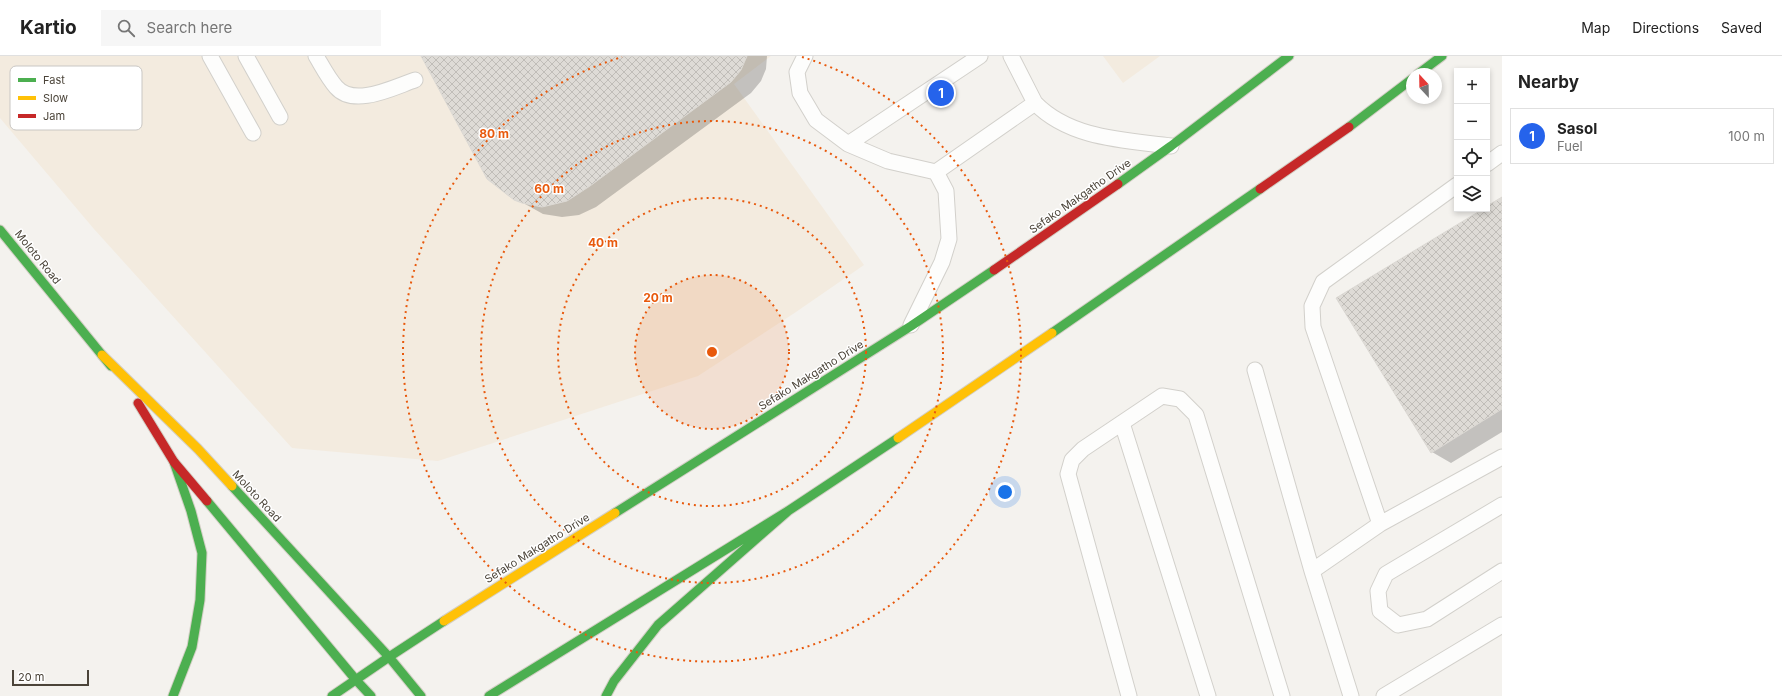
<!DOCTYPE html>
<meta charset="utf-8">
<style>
body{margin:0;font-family:Inter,sans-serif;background:#f6f6f6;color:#222}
.controls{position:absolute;right:12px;top:12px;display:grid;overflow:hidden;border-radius:0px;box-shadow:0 2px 6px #0003}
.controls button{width:36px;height:36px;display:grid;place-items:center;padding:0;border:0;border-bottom:1px solid #e0e0e0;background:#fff;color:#222;font:20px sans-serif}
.compass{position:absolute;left:1406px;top:12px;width:36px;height:36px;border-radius:50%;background:#fff;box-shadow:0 2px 6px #0003;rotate:338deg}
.scale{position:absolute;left:12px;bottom:10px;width:77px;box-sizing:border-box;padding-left:4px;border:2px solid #4b4439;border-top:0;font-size:11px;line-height:14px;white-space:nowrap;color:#4b4439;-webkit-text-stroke:3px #fff;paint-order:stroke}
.you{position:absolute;left:1005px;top:436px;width:14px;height:14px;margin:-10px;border:3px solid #fff;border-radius:50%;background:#1a73e8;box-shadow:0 0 0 6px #1a73e833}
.badge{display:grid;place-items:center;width:26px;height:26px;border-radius:50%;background:#2563eb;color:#fff;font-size:13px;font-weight:700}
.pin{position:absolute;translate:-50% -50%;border:2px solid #fff;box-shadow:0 1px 4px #0006}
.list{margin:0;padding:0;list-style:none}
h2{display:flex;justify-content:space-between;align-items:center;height:52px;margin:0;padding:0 16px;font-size:17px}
h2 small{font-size:13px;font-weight:400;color:#767676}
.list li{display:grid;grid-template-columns:26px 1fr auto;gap:12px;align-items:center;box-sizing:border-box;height:56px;margin:0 8px 8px;padding:0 8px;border:1px solid #e0e0e0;border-radius:0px}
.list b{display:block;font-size:15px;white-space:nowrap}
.list p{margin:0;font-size:13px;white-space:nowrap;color:#767676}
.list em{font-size:13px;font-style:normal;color:#767676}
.icon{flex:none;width:22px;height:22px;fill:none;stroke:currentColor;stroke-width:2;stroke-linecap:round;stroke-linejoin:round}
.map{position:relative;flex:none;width:1502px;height:640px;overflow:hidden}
header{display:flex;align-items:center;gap:24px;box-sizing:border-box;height:56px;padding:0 20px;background:#fff;border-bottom:1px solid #e0e0e0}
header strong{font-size:19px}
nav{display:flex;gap:22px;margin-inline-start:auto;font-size:14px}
.search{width:280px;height:36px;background:#f6f6f6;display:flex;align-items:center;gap:10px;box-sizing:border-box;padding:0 14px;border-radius:0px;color:#767676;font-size:15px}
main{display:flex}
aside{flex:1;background:#fff}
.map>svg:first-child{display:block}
</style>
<header>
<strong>Kartio</strong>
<div class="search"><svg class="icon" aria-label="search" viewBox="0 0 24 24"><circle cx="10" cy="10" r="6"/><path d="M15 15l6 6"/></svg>Search here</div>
<nav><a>Map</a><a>Directions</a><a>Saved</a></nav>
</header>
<main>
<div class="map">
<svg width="1502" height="640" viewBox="0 0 1502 640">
<defs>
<pattern id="building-cross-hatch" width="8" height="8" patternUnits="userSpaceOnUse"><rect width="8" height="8" fill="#dedbd6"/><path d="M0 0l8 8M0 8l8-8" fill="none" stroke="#c0bdb8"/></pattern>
</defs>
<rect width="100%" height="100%" fill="#f4f2ee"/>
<!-- commercial -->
<path fill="#f3ebdf" d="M0 0H771L734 28 864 209 796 256 698 320 438 405 292 392 94 173 0 62Z
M1103 0H1160L1123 27Z"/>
<!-- shadow -->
<path fill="#0003" d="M423 0H767L766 13 761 25 751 37 596 151 579 159 562 161 543 158 509 139Z
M1502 142V376L1451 407 1432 396 1484 153H1487V151Z"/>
<!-- building -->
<path fill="url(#building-cross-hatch)" stroke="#dcd9d4" d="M421 0H747L741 14 731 26 590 130 567 145 542 151 522 147 514 144 487 123Z
M1502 141V353L1431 397 1336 242 1483 153H1487V150Z"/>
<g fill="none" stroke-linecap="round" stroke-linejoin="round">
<defs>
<path id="lane" d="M210 0 253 77
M246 0 280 61
M316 0C322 10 328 22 336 31 354 52 394 31 415 24
M805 0 797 16 800 37 816 64 848 88 888 105 936 116
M1011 0 1035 47
M848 88 980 0
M1487 108 1502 97
M911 269 942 206 949 183 946 135 936 116 1035 47C1070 83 1125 84 1171 90
M1255 314 1312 515
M1122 367 1208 640
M1502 449 1386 518 1378 535 1380 555 1398 569 1427 563 1502 515
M1380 468 1313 271 1312 250 1323 226 1457 129
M1129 640 1068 418 1072 404 1083 393 1162 340 1180 343 1196 359 1282 640
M1351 640 1312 515 1380 468 1502 401
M1384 640 1502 569"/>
<path id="fast" d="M1418 18 1442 0
M1349 71 1412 23
M1118 128 1171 90 1289 0
M0 174 111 310
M1052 277 1260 133
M232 430 389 601 444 565
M207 445 356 624
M615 457 911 270 994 214
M356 624 371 640
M173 640 192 591 200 544 202 497 191 455 174 406
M332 640 389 601 421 640
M489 640 788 455 898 382
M606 640 614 625 658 569 788 455"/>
<path id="slow" d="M102 299 198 393 232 430
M898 382 1052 277
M444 565 615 457"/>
<path id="jam" d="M1260 133 1349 71
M994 214 1118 128
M138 347 174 406 207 445"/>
</defs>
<!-- lane casing -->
<use href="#lane" stroke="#d2d0cb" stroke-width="17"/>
<!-- fast casing -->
<use href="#fast" stroke="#d3cfc5" stroke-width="11"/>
<!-- slow casing -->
<use href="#slow" stroke="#d3cfc5" stroke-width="11"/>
<!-- jam casing -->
<use href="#jam" stroke="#d3cfc5" stroke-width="11"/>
<!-- lane -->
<use href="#lane" stroke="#fdfdfc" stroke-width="15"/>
<!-- fast -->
<use href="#fast" stroke="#4caf50" stroke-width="9"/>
<!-- slow -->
<use href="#slow" stroke="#ffc107" stroke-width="9"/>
<!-- jam -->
<use href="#jam" stroke="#c62828" stroke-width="9"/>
</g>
<!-- distance rings -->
<circle cx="712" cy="296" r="77" fill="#e8590c" fill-opacity=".12"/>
<g fill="none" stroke="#e8590c" stroke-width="2" stroke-dasharray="2 4">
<circle cx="712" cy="296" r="77"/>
<circle cx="712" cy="296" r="154"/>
<circle cx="712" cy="296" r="231"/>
<path d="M802 1A309 309 0 1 1 622 1"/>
</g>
<g text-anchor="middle" stroke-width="3" stroke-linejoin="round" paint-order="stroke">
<!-- street labels -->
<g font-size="11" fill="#4b4439" stroke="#fff">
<text transform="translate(1080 140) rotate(-35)" y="4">Sefako Makgatho Drive</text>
<text transform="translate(38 201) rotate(51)" y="4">Moloto Road</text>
<text transform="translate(811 319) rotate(-32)" y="4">Sefako Makgatho Drive</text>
<text transform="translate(257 440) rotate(47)" y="4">Moloto Road</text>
<text transform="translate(537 492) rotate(-32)" y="4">Sefako Makgatho Drive</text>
</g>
</g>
<!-- legend -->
<rect x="10" y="10" width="132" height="64" rx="6" fill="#fff" stroke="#c9c7c4" stroke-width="1"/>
<rect x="18" y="22" width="18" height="4" fill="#4caf50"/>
<rect x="18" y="40" width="18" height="4" fill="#ffc107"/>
<rect x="18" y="58" width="18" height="4" fill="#c62828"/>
<g font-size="11" fill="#4b4439">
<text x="43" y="28">Fast</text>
<text x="43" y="46">Slow</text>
<text x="43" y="64">Jam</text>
</g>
<circle cx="712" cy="296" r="6" fill="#e8590c" stroke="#fff" stroke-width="2"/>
<g font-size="12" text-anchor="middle" font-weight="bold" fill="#e8590c" stroke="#fff" stroke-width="3" stroke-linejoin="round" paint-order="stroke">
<text x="494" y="82">80 m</text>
<text x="549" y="137">60 m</text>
<text x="603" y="191">40 m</text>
<text x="658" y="246">20 m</text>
</g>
</svg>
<div class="controls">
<button>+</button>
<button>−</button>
<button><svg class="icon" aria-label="locate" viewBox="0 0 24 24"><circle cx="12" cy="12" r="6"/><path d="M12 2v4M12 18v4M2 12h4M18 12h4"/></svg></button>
<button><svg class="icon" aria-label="layers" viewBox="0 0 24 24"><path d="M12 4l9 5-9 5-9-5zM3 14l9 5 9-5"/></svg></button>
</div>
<svg class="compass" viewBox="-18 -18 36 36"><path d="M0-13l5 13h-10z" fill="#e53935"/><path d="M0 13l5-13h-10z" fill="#767676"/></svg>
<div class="scale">20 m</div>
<div class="you"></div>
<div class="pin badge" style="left:941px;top:37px">1</div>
</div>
<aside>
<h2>Nearby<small></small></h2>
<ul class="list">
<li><span class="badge">1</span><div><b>Sasol</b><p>Fuel</p></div><em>100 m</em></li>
</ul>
</aside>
</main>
